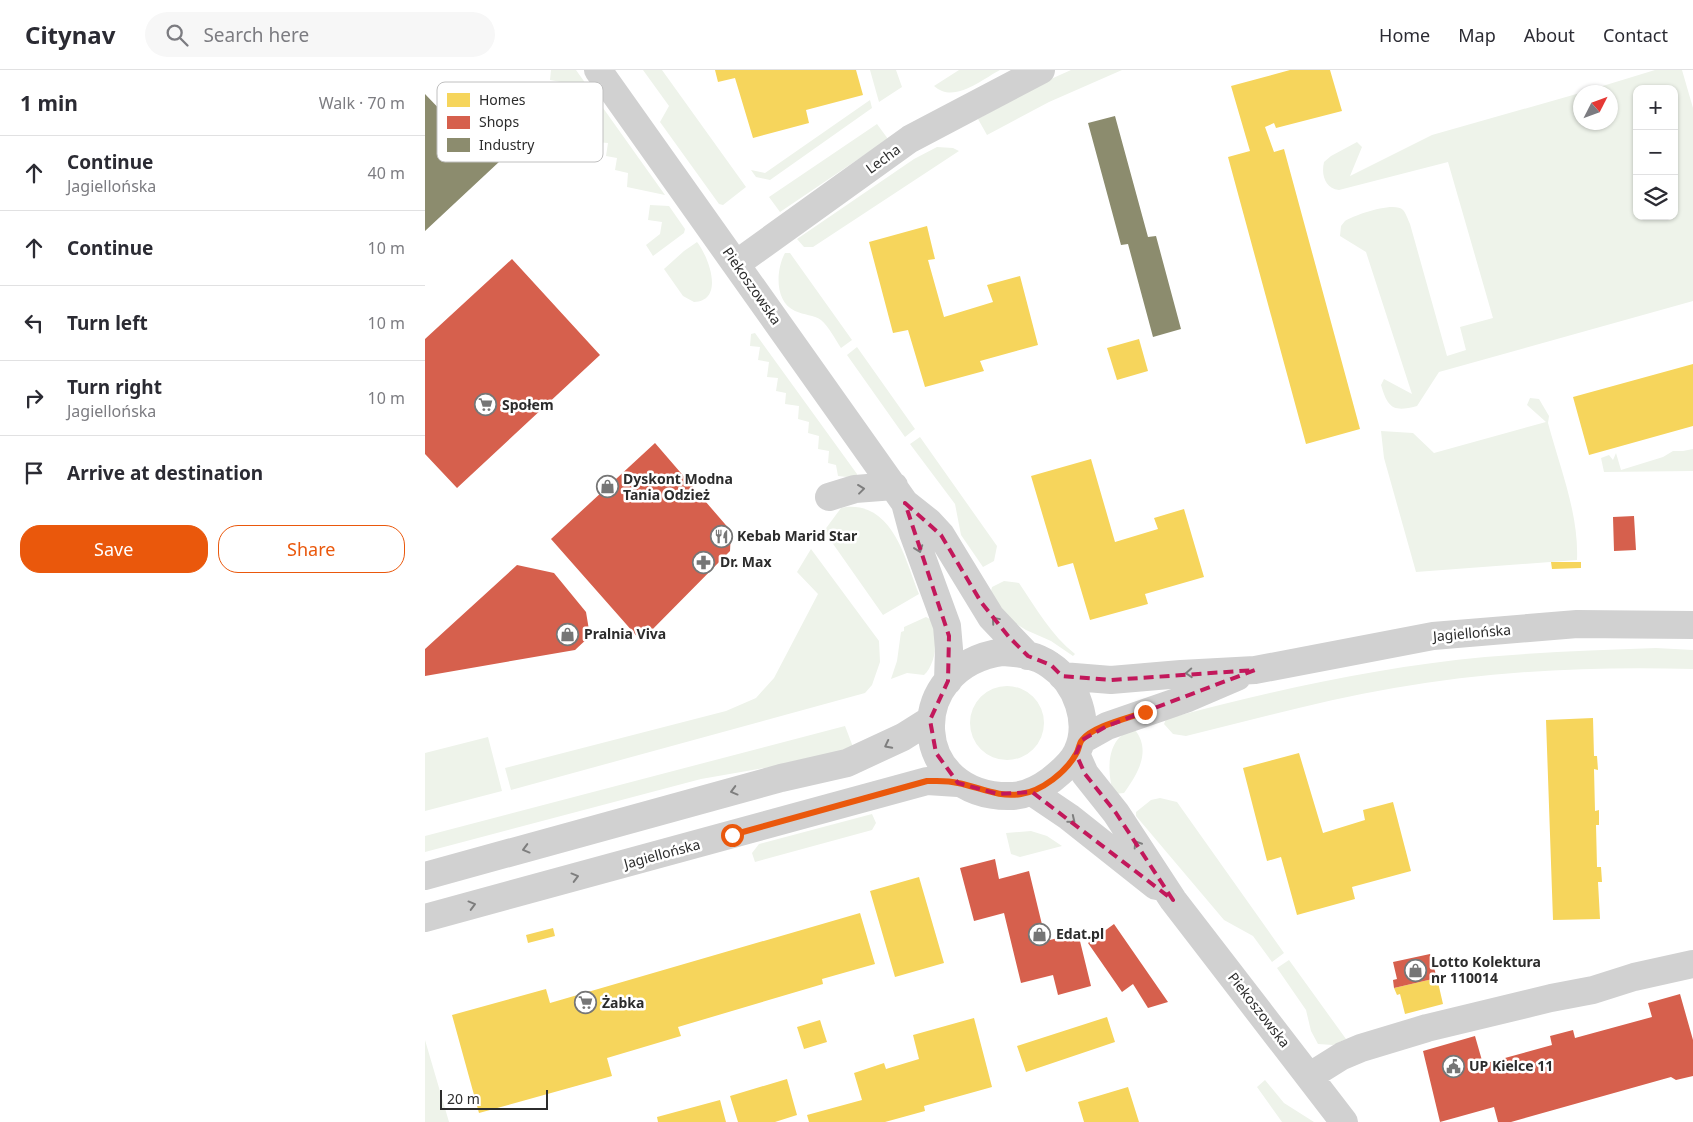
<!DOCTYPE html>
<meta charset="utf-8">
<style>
body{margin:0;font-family:"Noto Sans",sans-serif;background:#f7f7f7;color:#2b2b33}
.controls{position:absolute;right:15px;top:15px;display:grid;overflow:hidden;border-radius:10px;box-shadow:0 1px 4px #0004}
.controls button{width:45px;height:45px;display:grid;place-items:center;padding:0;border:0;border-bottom:1px solid #e1e1e2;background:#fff;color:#2b2b33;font:25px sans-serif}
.compass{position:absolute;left:1148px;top:15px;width:45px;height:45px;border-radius:50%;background:#fff;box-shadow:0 1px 4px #0004;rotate:48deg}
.scale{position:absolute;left:15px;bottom:12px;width:108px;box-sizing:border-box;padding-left:5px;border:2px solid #2c2c2c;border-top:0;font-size:14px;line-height:18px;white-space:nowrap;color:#2c2c2c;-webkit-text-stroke:4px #fff;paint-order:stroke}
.stop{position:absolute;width:15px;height:15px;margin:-11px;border:4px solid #ea580c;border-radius:50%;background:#fff}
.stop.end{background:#ea580c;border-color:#fff;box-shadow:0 1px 5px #0008}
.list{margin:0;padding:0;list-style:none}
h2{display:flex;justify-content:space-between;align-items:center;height:65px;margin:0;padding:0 20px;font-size:21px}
h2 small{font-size:16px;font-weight:400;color:#7c7c81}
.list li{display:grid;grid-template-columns:32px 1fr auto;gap:15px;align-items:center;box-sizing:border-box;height:75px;padding:0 20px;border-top:1px solid #e1e1e2}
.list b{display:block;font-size:19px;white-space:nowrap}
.list p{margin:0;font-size:16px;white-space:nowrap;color:#7c7c81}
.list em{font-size:16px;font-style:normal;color:#7c7c81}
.actions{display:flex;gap:10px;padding:15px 20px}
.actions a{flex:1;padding:11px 0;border:1px solid #ea580c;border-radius:20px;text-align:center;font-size:18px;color:#ea580c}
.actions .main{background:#ea580c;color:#fff}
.icon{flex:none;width:28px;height:28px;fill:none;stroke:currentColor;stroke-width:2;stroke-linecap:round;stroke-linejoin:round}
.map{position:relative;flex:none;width:1268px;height:1052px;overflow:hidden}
header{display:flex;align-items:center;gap:30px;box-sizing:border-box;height:70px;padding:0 25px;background:#fff;border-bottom:1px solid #e1e1e2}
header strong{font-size:24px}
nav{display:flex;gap:28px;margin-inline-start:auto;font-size:18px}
.search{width:350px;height:45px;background:#f7f7f7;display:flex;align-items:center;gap:12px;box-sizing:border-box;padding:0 18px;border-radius:28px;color:#7c7c81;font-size:19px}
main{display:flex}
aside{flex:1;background:#fff}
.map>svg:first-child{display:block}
</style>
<header>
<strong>Citynav</strong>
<div class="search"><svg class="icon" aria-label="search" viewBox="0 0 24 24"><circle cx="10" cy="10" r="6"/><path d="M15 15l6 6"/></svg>Search here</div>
<nav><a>Home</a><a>Map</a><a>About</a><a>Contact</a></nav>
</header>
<main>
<aside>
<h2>1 min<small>Walk · 70 m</small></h2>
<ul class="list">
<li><svg class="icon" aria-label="ahead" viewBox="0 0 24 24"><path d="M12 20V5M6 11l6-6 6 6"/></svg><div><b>Continue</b><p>Jagiellońska</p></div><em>40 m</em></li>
<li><svg class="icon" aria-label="ahead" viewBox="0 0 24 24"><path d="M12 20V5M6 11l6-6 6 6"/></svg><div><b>Continue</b></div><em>10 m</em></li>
<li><svg class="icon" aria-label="left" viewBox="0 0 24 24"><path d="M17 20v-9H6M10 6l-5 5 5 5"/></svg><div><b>Turn left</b></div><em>10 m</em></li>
<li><svg class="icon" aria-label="right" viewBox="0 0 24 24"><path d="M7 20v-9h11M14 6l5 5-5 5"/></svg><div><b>Turn right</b><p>Jagiellońska</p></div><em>10 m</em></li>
<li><svg class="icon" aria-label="arrive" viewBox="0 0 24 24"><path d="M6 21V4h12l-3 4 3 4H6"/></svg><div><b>Arrive at destination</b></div></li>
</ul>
<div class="actions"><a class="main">Save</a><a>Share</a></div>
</aside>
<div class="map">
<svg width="1268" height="1052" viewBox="0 0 1268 1052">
<rect width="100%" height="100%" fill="#fff"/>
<!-- green -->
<path fill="#eef3ea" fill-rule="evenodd" d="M126 0H151L240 125 202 117 203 103 190 100 192 88 181 86 183 73 171 72 172 59 160 57 162 42 145 38 147 27 133 24 136 12 125 10Z
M218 0H237L321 117 298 135 294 134 235 52 244 36Z
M445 0H471L477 17 454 32Z
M534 0H575C556 10 529 34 509 16Z
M646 0H697L624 32 562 65 553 49 617 13Z
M1230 0H1257L1268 38V231L1014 302 992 336C969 342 963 339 956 315L959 309 987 324 941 182 915 166 916 156 920 151C930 145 969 131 978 140 981 143 983 150 985 154L1022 286 1041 280 1035 257 1068 248 1023 92 914 120C900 118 896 105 899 92L906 86 932 72 937 77 925 106 1007 65 1155 23 1156 52H1186V22H1158ZM1212 19H1249V146H1212Z
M445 30 447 38 345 110 331 107 326 100 340 103Z
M452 54 463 69 355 142 344 127Z
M512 77 528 78 534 81 388 177H379L372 169 489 89Z
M225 135 244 136 260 159 259 163 228 186 221 175 235 164 237 152 223 150Z
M272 172C284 187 300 231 269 232L258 226 239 199 259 181Z
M360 183H365L427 270 416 278C410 269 404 257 396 250 389 245 379 245 370 241 349 232 351 199 360 183Z
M330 263 432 404 431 408 413 406 411 395 403 393 404 381 393 379 394 366 383 363 384 352 373 349 374 336 360 334 361 323 351 321 353 308 342 307 344 292 333 290 335 277 325 276 326 264Z
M432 277 490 359 480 367 422 285Z
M1105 328 1114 329 1124 346 1123 353C1135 398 1154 444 1152 490L991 502 959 388 956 361 988 363 1009 383 1121 352 1102 335Z
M495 367 572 476 569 491 558 497 536 465 530 434 485 374Z
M1268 379V401L1179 402 1176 388 1184 385 1188 390 1191 383 1196 400 1238 387 1248 381H1258Z
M421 437C469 433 480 490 494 524L458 545 399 461 416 438Z
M386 479 454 571 455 592 447 615 440 623 86 720 80 698 301 641 331 628 349 608 393 524 372 502Z
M579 511 594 513C611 538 626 565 650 584L648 586 626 571 601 560 588 552 565 525 567 517Z
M501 547 505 549C514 563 512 593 499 605L482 603 466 609 472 591 476 562 479 561V557Z
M1231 578 1268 580V599C1168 596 1067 601 969 618 899 630 830 649 761 666L748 664 739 654 741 649C845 621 952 597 1060 587 1117 582 1174 580 1231 578Z
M545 653a37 37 0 1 1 74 0a37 37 0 1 1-74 0Z
M420 656 428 677 391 689 276 709 0 782V766Z
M710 660C727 681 712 705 699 723L689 724C681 703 681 664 710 660Z
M63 667 77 721 0 741V683Z
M735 728 752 732 859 883 847 892 828 866 799 850 711 746V742L726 730Z
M447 744 451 753 447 760 330 792 327 783 334 774Z
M606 761 622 766 637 776 595 787 586 784 581 763Z
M864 890 921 969 908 975 893 974 886 961 881 940 852 898Z
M0 970 24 1052H0Z
M840 1010 859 1033 889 1052H857L832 1017Z"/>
<!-- homes -->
<path fill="#f6d55c" d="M290 0H431L438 25 381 40 384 53 328 68 310 8 293 12Z
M865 0H905L917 41 851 58 849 53 840 57 849 82 859 79 935 359 881 374 803 87 825 81 806 16Z
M502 156 510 189 503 190 519 247 568 232 562 215 595 206 613 275 555 291 559 301 500 317 483 260 468 263 444 172Z
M714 269 723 301 692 310 682 278Z
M1268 294V356L1164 385 1148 327Z
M666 389 690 472 733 459 729 448 759 439 779 507 720 524 723 534 665 550 648 493 633 497 606 406Z
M1126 492H1156V498L1127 499Z
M1168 648 1169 686H1172L1173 700 1169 699 1170 741 1174 740V755H1171L1172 797H1176L1177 812H1173L1175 849 1128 850 1121 650Z
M874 683 898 763 940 750 938 740 968 732 986 801 927 817 930 829 872 845 856 787 842 791 818 698Z
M494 807 519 893 470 907 445 821Z
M435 843 450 894 397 909 398 914 253 957 256 966 182 988 187 1006 54 1043 27 945 121 919 125 933Z
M128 858 130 866 103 873 101 865Z
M1012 908 1018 934 980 944 975 924 972 925 969 918Z
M682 947 690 972 601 1002 592 976Z
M549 948 567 1017 499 1036 500 1041 460 1052H384L382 1045 437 1030 429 1003 459 993 461 999 494 989 488 965Z
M395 950 402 972 379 979 372 957Z
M362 1009 372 1045 350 1052H313L305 1026Z
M703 1017 714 1052H659L653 1032Z
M295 1030 301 1052H233L232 1047Z"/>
<!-- shops -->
<path fill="#d6604d" d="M87 189 175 285 32 418 0 384V269Z
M230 373 306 461 305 481 216 571 126 469Z
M1209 446 1211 480 1189 481 1188 447Z
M92 495 129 503 161 542 165 566 150 580 0 606V579Z
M570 789 574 809 604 801 621 871 653 863 666 916 633 925 628 905 596 913 579 843 549 851 535 798Z
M689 854 743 932 723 938 708 914 697 922 663 873Z
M1005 884 1012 908 969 918 968 910 972 909 968 892Z
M1255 924 1268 970V1006L1251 1010 1246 1007 1086 1052H1073L1069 1037 1015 1052 998 981 1050 966 1058 994 1127 975 1125 966 1148 960 1150 968 1227 947 1223 933Z"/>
<!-- industry -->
<path fill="#8c8c6e" d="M0 24 23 48 29 42 75 91 0 161Z
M690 46 723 167 731 166 756 259 728 267 703 174 696 175 663 53Z"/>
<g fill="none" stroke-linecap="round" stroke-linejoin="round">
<!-- minor -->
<path stroke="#d1d1d1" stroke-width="28" d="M173 0 480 433 504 452 516 465 566 547 603 586
M311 194 485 69 616 0
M404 427 430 419 469 416
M480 433 488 463 522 556 524 579 523 611
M578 582C595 583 611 585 625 595 652 613 666 653 652 682 647 693 636 702 626 710 615 718 603 725 588 726 484 730 477 596 578 582Z
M637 606 686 610 756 604 830 600 1008 566 1152 554 1268 555
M657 670 682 656 763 628 812 607
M651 684 660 704 691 743 748 830 919 1052
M607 722 644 747 731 816
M0 806 356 708 422 693 478 667 505 650
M0 848 502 711 533 713
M885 1006 917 986 936 978 1002 958 1126 928 1168 920 1209 907 1268 894"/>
</g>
<!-- one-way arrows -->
<defs><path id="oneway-chevron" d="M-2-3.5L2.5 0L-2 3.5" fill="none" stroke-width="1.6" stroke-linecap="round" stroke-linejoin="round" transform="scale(1.25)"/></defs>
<g stroke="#7e7e7e">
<use href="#oneway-chevron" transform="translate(436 419) rotate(-7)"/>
<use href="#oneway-chevron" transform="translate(494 479) rotate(70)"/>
<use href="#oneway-chevron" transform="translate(570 550) rotate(-130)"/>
<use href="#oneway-chevron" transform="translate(764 603) rotate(177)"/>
<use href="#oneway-chevron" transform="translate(463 675) rotate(153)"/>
<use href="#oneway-chevron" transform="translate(309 721) rotate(165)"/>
<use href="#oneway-chevron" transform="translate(647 750) rotate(39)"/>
<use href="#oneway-chevron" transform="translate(712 774) rotate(-123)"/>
<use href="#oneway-chevron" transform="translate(101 779) rotate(165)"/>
<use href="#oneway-chevron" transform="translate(150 807) rotate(-15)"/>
<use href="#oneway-chevron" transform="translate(47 835) rotate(-15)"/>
</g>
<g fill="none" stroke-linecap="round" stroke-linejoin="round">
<!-- route -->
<path stroke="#ea580c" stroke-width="6" d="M307 765 502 711C512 711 522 710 533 713 554 717 574 728 596 724 617 721 641 702 651 684 654 680 654 673 657 670 668 656 704 648 720 642"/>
</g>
<!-- marked area -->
<path fill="none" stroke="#c2185b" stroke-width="4" stroke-dasharray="10 6" stroke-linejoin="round" d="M480 433 516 465 556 532 584 567 603 586 626 595 637 606 686 610 830 600 682 656 657 670 651 684 660 704 691 743 748 830 607 722 573 724 533 713 511 683 505 650 523 611 524 566Z"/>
<!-- icons -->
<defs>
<symbol id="supermarket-ring" viewBox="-11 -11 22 22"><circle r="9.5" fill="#fff" stroke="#767676" stroke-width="1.5"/><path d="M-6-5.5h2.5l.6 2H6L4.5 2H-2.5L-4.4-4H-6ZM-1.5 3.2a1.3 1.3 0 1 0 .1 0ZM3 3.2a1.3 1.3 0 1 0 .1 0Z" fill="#767676"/></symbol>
<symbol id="shop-ring" viewBox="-11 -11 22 22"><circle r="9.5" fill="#fff" stroke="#767676" stroke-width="1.5"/><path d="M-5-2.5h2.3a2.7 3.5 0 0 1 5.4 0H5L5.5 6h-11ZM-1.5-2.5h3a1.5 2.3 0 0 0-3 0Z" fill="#767676"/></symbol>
<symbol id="restaurant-ring" viewBox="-11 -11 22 22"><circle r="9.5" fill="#fff" stroke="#767676" stroke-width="1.5"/><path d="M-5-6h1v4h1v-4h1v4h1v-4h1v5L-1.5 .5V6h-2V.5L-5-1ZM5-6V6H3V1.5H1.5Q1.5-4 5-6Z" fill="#767676"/></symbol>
<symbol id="pharmacy-ring" viewBox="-11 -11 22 22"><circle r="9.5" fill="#fff" stroke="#767676" stroke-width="1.5"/><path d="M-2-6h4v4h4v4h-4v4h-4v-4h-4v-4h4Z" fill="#767676"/></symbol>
<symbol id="civic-ring" viewBox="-11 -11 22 22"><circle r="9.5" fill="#fff" stroke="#767676" stroke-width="1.5"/><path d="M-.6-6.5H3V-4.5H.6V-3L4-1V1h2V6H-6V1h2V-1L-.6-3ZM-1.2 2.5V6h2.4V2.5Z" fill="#767676"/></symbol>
</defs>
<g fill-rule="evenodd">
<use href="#supermarket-ring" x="48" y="322" width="25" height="25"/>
<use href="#shop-ring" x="170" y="404" width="25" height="25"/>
<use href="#restaurant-ring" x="284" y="454" width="25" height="25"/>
<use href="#pharmacy-ring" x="266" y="480" width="25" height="25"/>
<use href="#shop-ring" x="130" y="552" width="25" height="25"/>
<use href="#shop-ring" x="602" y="852" width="25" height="25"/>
<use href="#shop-ring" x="978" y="888" width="25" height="25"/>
<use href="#supermarket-ring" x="148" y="920" width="25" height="25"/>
<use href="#civic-ring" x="1016" y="984" width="25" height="25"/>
</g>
<g text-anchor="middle" stroke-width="5" stroke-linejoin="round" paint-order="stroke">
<!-- street labels -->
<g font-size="14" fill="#2c2c2c" stroke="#fff">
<text transform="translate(458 89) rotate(-36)" y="5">Lecha</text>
<text transform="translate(327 216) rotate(55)" y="5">Piekoszowska</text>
<text transform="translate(1047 563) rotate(-5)" y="5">Jagiellońska</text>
<text transform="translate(237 784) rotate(-15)" y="5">Jagiellońska</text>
<text transform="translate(834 940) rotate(52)" y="5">Piekoszowska</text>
</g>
<!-- poi labels -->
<g font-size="14" font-weight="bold" fill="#2c2c2c" stroke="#fff" text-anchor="start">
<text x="77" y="340">Społem</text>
<text x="198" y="414">Dyskont Modna<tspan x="198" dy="16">Tania Odzież</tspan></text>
<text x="312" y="471">Kebab Marid Star</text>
<text x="295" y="497">Dr. Max</text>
<text x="159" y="569">Pralnia Viva</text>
<text x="631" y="869">Edat.pl</text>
<text x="1006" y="897">Lotto Kolektura<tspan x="1006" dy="16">nr 110014</tspan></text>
<text x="177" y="938">Żabka</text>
<text x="1044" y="1001">UP Kielce 11</text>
</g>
</g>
<!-- legend -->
<rect x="12" y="12" width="166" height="80" rx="8" fill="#fff" stroke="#c0c0c0" stroke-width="1"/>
<rect x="22" y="23" width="23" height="14" fill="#f6d55c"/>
<rect x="22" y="46" width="23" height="13" fill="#d6604d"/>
<rect x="22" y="68" width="23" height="14" fill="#8c8c6e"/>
<g font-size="14" fill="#2c2c2c">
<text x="54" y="35">Homes</text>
<text x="54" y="57">Shops</text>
<text x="54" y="80">Industry</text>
</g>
</svg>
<div class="controls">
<button>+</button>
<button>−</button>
<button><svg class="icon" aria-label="layers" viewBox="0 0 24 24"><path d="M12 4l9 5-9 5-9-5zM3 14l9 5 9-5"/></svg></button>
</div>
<svg class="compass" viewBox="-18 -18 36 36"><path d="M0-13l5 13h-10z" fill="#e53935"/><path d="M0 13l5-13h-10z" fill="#7c7c81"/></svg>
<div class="scale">20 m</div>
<div class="stop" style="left:307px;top:765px"></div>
<div class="stop end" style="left:720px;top:642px"></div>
</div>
</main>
